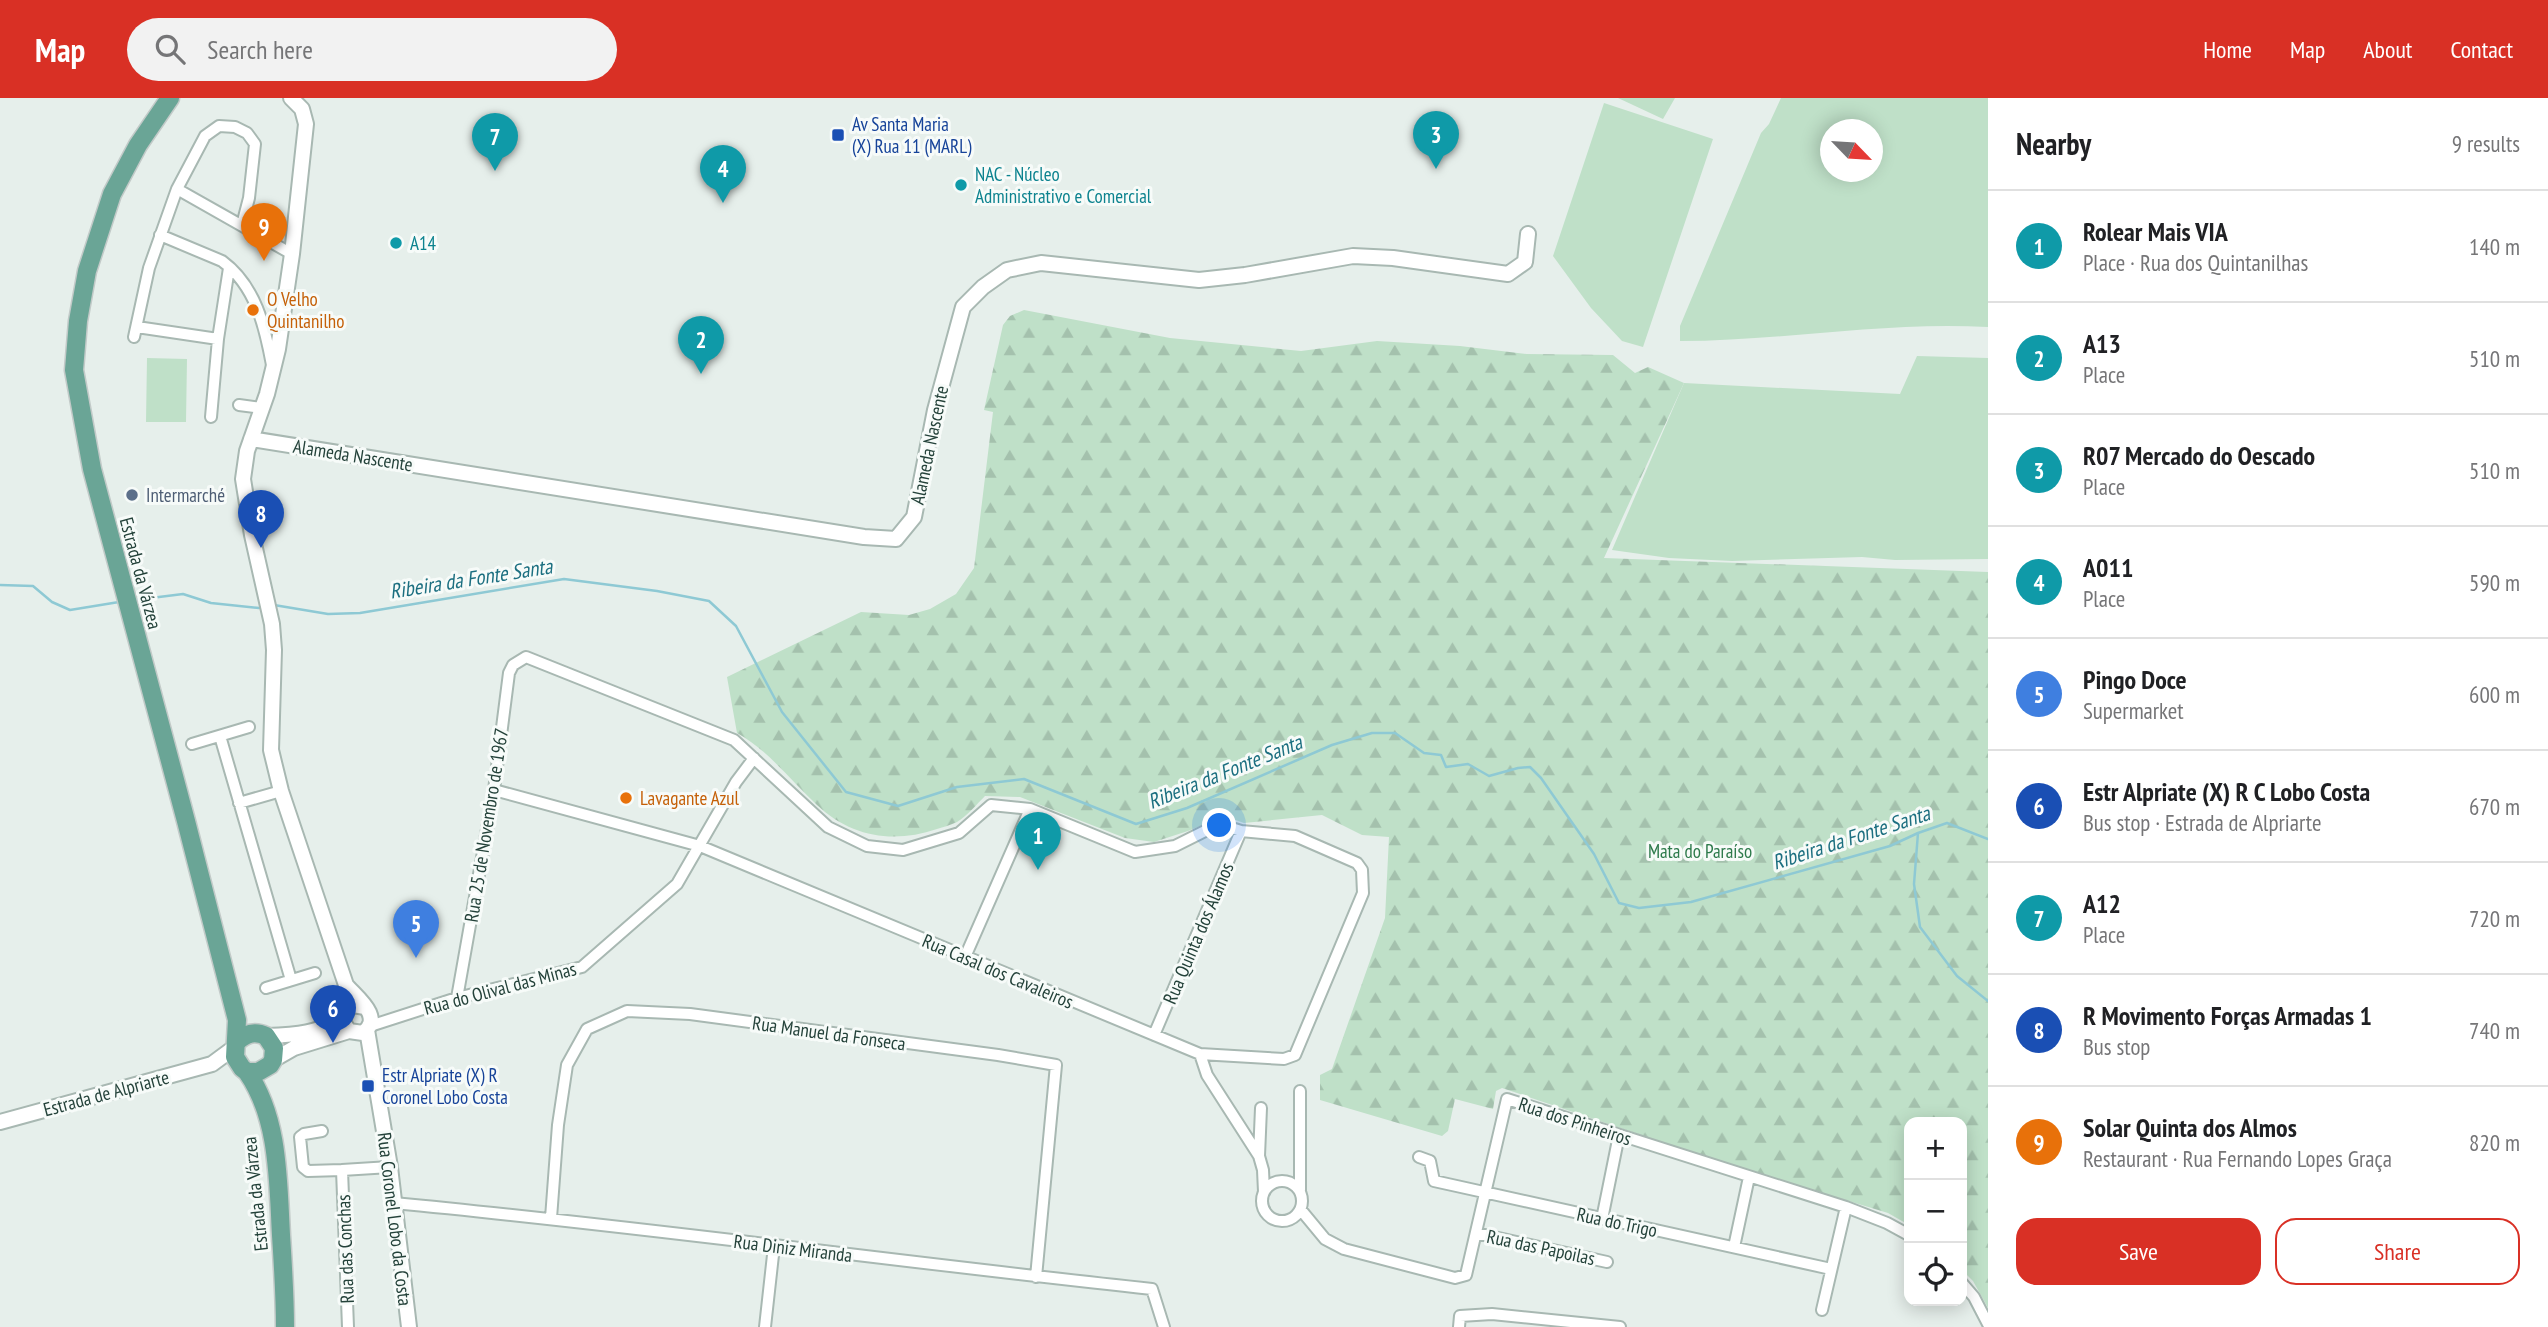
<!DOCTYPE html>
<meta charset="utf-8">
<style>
body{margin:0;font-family:"PT Sans Narrow",sans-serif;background:#f2f2f2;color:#202124}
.controls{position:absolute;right:21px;bottom:21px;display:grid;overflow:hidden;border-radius:14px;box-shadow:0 4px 18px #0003}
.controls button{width:63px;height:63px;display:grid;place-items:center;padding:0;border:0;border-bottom:2px solid #e0e0e0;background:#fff;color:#202124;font:35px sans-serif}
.compass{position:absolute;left:1820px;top:21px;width:63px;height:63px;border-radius:50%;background:#fff;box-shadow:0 4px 18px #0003;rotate:115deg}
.you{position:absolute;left:1220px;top:728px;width:24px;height:24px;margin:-18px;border:5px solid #fff;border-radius:50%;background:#1a73e8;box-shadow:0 0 0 10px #1a73e833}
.badge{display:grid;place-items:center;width:46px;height:46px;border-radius:50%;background:#d93025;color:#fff;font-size:23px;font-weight:700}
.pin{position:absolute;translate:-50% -58px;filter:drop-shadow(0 2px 4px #0008)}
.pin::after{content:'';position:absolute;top:37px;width:24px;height:21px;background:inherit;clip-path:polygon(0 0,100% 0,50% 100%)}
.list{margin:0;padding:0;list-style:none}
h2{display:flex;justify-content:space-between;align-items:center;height:91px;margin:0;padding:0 28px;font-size:30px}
h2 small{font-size:23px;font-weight:400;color:#757577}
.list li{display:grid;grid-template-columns:46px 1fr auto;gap:21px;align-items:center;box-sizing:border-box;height:112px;padding:0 28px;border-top:2px solid #e0e0e0}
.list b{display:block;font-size:26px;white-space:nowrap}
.list p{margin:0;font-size:23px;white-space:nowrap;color:#757577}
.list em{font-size:23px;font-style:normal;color:#757577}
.actions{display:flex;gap:14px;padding:21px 28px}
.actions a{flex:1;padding:16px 0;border:2px solid #d93025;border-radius:21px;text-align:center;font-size:24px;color:#d93025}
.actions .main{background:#d93025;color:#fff}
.icon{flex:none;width:38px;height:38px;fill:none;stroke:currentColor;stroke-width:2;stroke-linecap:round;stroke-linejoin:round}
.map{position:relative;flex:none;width:1988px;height:1229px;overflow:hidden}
header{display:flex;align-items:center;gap:42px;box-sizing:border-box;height:98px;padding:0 35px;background:#d93025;color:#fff}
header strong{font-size:33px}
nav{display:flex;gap:38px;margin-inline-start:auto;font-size:24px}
.search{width:490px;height:63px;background:#f2f2f2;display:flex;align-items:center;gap:18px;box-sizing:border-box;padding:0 24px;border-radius:38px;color:#757577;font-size:26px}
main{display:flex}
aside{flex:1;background:#fff}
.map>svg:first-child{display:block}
</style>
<header>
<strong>Map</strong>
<div class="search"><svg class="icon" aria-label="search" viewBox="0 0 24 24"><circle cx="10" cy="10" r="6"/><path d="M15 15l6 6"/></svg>Search here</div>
<nav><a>Home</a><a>Map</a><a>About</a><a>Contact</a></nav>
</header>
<main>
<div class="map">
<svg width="1988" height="1229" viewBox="0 0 1988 1229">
<defs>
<pattern id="forest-firs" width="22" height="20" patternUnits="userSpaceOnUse" patternTransform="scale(1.75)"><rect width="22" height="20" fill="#bfe0c8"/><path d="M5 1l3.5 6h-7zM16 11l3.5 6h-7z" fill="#a4c1ad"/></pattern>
</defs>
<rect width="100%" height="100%" fill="#e6efeb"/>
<!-- grass -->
<path fill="#bfe0c8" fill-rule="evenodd" d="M1618 0H1675L1663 21Z
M1781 0H1988V229C1885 223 1783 243 1680 243V228L1761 35 1769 26ZM1830 32H1872V74H1830Z
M1604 5 1713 41 1643 249 1622 243 1591 210 1553 158Z
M1917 258 1988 260V461L1895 462 1862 459 1732 463 1669 460 1612 452 1684 285 1900 296Z
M147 260 187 261 186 324H146Z"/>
<!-- forest -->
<path fill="url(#forest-firs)" d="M1024 212 1170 240 1301 253 1377 243 1460 248 1527 256 1613 257 1635 275 1648 269 1684 285 1604 460 1988 474V1210L1973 1183 1962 1172V1024H1909V1127L1888 1115 1727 1066 1502 990 1496 993 1493 1011 1455 1001 1448 1033 1442 1038 1320 1002V977L1332 971 1385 820 1389 739 1362 737 1322 717 1244 725 1224 718 1188 733 1154 744 1125 740 1020 699 985 698C977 706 967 718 957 724 951 727 943 729 937 731 893 746 851 739 817 707 791 683 768 652 737 635L727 579 861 514 909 517 930 511 956 496 974 470 993 314 984 312 1003 227 1010 218Z"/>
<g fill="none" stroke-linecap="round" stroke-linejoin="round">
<!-- stream -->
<path stroke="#8ec9d4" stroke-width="2.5" d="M0 487 33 488 52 504 70 512 119 504
M135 502 183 496 211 505 259 510
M274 507 328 516 360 515 564 481 657 493 709 503 736 528 782 614 846 694 898 708 957 689 1024 681 1136 726 1187 710 1332 647 1372 635H1395L1424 655 1441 657 1446 669 1468 666 1489 678 1518 670 1530 669 1541 680 1594 756 1619 805 1639 810 1691 804 1890 748 1918 735 1947 725 1988 741
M1918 735 1914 786 1920 829 1957 878 1988 903"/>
<defs>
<path id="minor" d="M177 91 292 156
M160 137 222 163C256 188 265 229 272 267
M137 229 218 241
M134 239 149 170 177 91 205 38 219 28 235 29 247 35 255 46 249 100 242 127
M239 307 262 310
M211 319 218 241 229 170
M220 638 291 882
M192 646 249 629
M239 705 281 693
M965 859 1030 711
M266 890 315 875
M457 900 494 692 509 575 513 567 526 559 734 642 828 729 867 748 903 752 959 735 991 707 1030 711 1135 754 1175 748 1219 726 1241 733 1295 738 1357 765 1362 772 1363 795 1295 957 1284 961 1200 956 700 748 494 692
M370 928 457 900 582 869 677 786 736 684 754 660
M1154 937 1241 733
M1200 956 1207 977 1259 1058 1263 1072 1264 1094
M322 1033 304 1036 300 1039 303 1069 308 1073 342 1072
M1259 1058 1261 1010
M1419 1059 1430 1063 1434 1083 1831 1171
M1262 1103a20 20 0 1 1 40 0a20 20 0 1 1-40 0Z
M1300 1092V993
M394 1105C647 1129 899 1164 1152 1191L1164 1229
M1301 1112 1325 1141 1344 1151 1455 1180 1466 1177 1507 1001 1846 1109 1887 1125 1909 1137
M551 1120 558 1027 567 967 587 931 627 913 690 916 998 957 1056 967 1036 1179
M1602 1121 1619 1037
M1476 1135 1607 1164
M1734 1149 1749 1079
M1962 1185 1974 1199 1988 1226
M1822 1212 1846 1109
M348 1229 342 1072 390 1069
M765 1229 774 1148
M1459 1229 1460 1218 1492 1216 1620 1229"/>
<path id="tertiary" d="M291 0 302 11 306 26 292 156 278 251 267 296 247 353 243 381 252 437 272 526 274 552 271 652 281 693 346 887 348 910
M251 341 864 439 896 441 914 419 935 312 963 209 983 189 1007 172 1041 165 1199 182 1245 177 1353 158 1393 160 1508 176 1525 164 1528 136
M346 887C357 900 384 919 363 935L349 933 343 924 345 914 353 907 365 909
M367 932 390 1069 409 1229
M266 938C292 937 322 936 343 918
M273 962 294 950 349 933
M0 1024 212 966 235 949"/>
<path id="primary" d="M170 0 138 47 112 96 87 173 78 223 74 272 92 371 186 723 237 922 235 959 242 970 247 974H258L270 967 273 962 274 950 266 938C255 933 246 935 237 944
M247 974C279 1020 278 1082 281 1137 283 1168 285 1198 285 1229"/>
</defs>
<!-- minor casing -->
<use href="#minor" stroke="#a8b8b2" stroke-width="14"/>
<!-- tertiary casing -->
<use href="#tertiary" stroke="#a8b8b2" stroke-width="18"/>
<!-- primary casing -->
<use href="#primary" stroke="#c2cac8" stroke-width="21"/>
<!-- minor -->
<use href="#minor" stroke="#fff" stroke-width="10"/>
<!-- tertiary -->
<use href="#tertiary" stroke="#fff" stroke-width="14"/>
<!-- primary -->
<use href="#primary" stroke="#6aa596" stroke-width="18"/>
</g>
<!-- markers -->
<g fill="#1a4fb4" stroke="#f7fbf9" stroke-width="2.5">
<rect x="831" y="30" width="14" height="14" rx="3.5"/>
<rect x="361" y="981" width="14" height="14" rx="3.5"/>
</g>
<g fill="#0f9aa8" stroke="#f7fbf9" stroke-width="2.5">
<circle cx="961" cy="87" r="7"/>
<circle cx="396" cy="145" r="7"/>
</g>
<g fill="#e8710a" stroke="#f7fbf9" stroke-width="2.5">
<circle cx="253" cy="212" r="7"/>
<circle cx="626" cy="700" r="7"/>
</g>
<circle fill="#5c6f8a" stroke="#f7fbf9" stroke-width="2.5" cx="132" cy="397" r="7"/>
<g text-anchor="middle" stroke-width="6" stroke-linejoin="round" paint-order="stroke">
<!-- transit labels -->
<g font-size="19" fill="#164399" stroke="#f7fbf9" text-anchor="start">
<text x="852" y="33">Av Santa Maria<tspan x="852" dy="22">(X) Rua 11 (MARL)</tspan></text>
<text x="382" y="984">Estr Alpriate (X) R<tspan x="382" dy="22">Coronel Lobo Costa</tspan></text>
</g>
<!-- culture labels -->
<g font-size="19" fill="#0d838f" stroke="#f7fbf9" text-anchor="start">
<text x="975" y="83">NAC - Núcleo<tspan x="975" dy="22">Administrativo e Comercial</tspan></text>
<text x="410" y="152">A14</text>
</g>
<!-- food labels -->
<g font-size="19" fill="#c56008" stroke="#f7fbf9" text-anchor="start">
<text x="267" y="208">O Velho<tspan x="267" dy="22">Quintanilho</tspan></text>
<text x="640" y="707">Lavagante Azul</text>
</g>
<!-- street labels -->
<g font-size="19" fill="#24423a" stroke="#f7fbf9">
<text transform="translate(929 347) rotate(-78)" y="7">Alameda Nascente</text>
<text transform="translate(353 357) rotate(9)" y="7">Alameda Nascente</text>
<text transform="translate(141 475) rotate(75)" y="7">Estrada da Várzea</text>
<text transform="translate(486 727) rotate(-81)" y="7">Rua 25 de Novembro de 1967</text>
<text transform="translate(1198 835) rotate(-67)" y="7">Rua Quinta dos Álamos</text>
<text transform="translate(998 873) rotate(23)" y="7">Rua Casal dos Cavaleiros</text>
<text transform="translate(500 890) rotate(-15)" y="7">Rua do Olival das Minas</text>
<text transform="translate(829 935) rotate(8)" y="7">Rua Manuel da Fonseca</text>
<text transform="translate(106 995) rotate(-15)" y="7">Estrada de Alpriarte</text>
<text transform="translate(1575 1023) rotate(18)" y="7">Rua dos Pinheiros</text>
<text transform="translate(255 1096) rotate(-96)" y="7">Estrada da Várzea</text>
<text transform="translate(395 1121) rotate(83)" y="7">Rua Coronel Lobo da Costa</text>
<text transform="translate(1617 1124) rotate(12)" y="7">Rua do Trigo</text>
<text transform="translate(1541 1149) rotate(12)" y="7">Rua das Papoilas</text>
<text transform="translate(793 1150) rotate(7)" y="7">Rua Diniz Miranda</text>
<text transform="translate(345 1151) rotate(-92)" y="7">Rua das Conchas</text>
</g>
<!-- service labels -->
<g font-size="19" fill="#4e5e75" stroke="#f7fbf9" text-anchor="start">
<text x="146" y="404">Intermarché</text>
</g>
<!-- park labels -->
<g font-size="19" fill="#2d7a4b" stroke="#f7fbf9">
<text x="1700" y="760">Mata do Paraíso</text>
</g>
<!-- water labels -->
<g font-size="21" font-style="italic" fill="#1c6f80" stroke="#f7fbf9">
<text transform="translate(471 481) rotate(-9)" y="7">Ribeira da Fonte Santa</text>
<text transform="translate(1225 674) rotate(-22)" y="7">Ribeira da Fonte Santa</text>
<text transform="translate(1851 740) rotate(-18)" y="7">Ribeira da Fonte Santa</text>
</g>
</g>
</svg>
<div class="controls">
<button>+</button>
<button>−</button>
<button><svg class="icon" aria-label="locate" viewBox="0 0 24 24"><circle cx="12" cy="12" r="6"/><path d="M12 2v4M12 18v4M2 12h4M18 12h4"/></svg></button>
</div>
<svg class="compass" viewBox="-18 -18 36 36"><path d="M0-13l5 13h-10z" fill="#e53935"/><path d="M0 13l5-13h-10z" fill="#757577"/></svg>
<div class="you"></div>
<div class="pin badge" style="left:1038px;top:772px;background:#0f9aa8">1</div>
<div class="pin badge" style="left:701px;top:276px;background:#0f9aa8">2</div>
<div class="pin badge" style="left:1436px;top:71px;background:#0f9aa8">3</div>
<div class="pin badge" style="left:723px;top:105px;background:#0f9aa8">4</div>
<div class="pin badge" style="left:416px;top:860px;background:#3f7fe0">5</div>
<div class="pin badge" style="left:333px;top:945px;background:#1a4fb4">6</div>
<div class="pin badge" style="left:495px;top:73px;background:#0f9aa8">7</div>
<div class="pin badge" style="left:261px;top:450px;background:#1a4fb4">8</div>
<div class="pin badge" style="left:264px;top:163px;background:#e8710a">9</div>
</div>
<aside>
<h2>Nearby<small>9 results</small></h2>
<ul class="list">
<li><span class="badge" style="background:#0f9aa8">1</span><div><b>Rolear Mais VIA</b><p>Place · Rua dos Quintanilhas</p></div><em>140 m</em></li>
<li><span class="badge" style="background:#0f9aa8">2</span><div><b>A13</b><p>Place</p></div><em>510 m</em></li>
<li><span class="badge" style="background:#0f9aa8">3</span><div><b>R07 Mercado do Oescado</b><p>Place</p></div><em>510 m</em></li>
<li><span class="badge" style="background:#0f9aa8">4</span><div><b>A011</b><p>Place</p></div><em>590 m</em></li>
<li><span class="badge" style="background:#3f7fe0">5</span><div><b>Pingo Doce</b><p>Supermarket</p></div><em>600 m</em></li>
<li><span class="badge" style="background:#1a4fb4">6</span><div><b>Estr Alpriate (X) R C Lobo Costa</b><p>Bus stop · Estrada de Alpriarte</p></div><em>670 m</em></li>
<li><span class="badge" style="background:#0f9aa8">7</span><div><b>A12</b><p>Place</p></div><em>720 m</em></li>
<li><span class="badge" style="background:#1a4fb4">8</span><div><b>R Movimento Forças Armadas 1</b><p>Bus stop</p></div><em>740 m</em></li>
<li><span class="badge" style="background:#e8710a">9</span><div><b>Solar Quinta dos Almos</b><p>Restaurant · Rua Fernando Lopes Graça</p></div><em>820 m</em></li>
</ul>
<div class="actions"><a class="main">Save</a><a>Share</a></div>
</aside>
</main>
